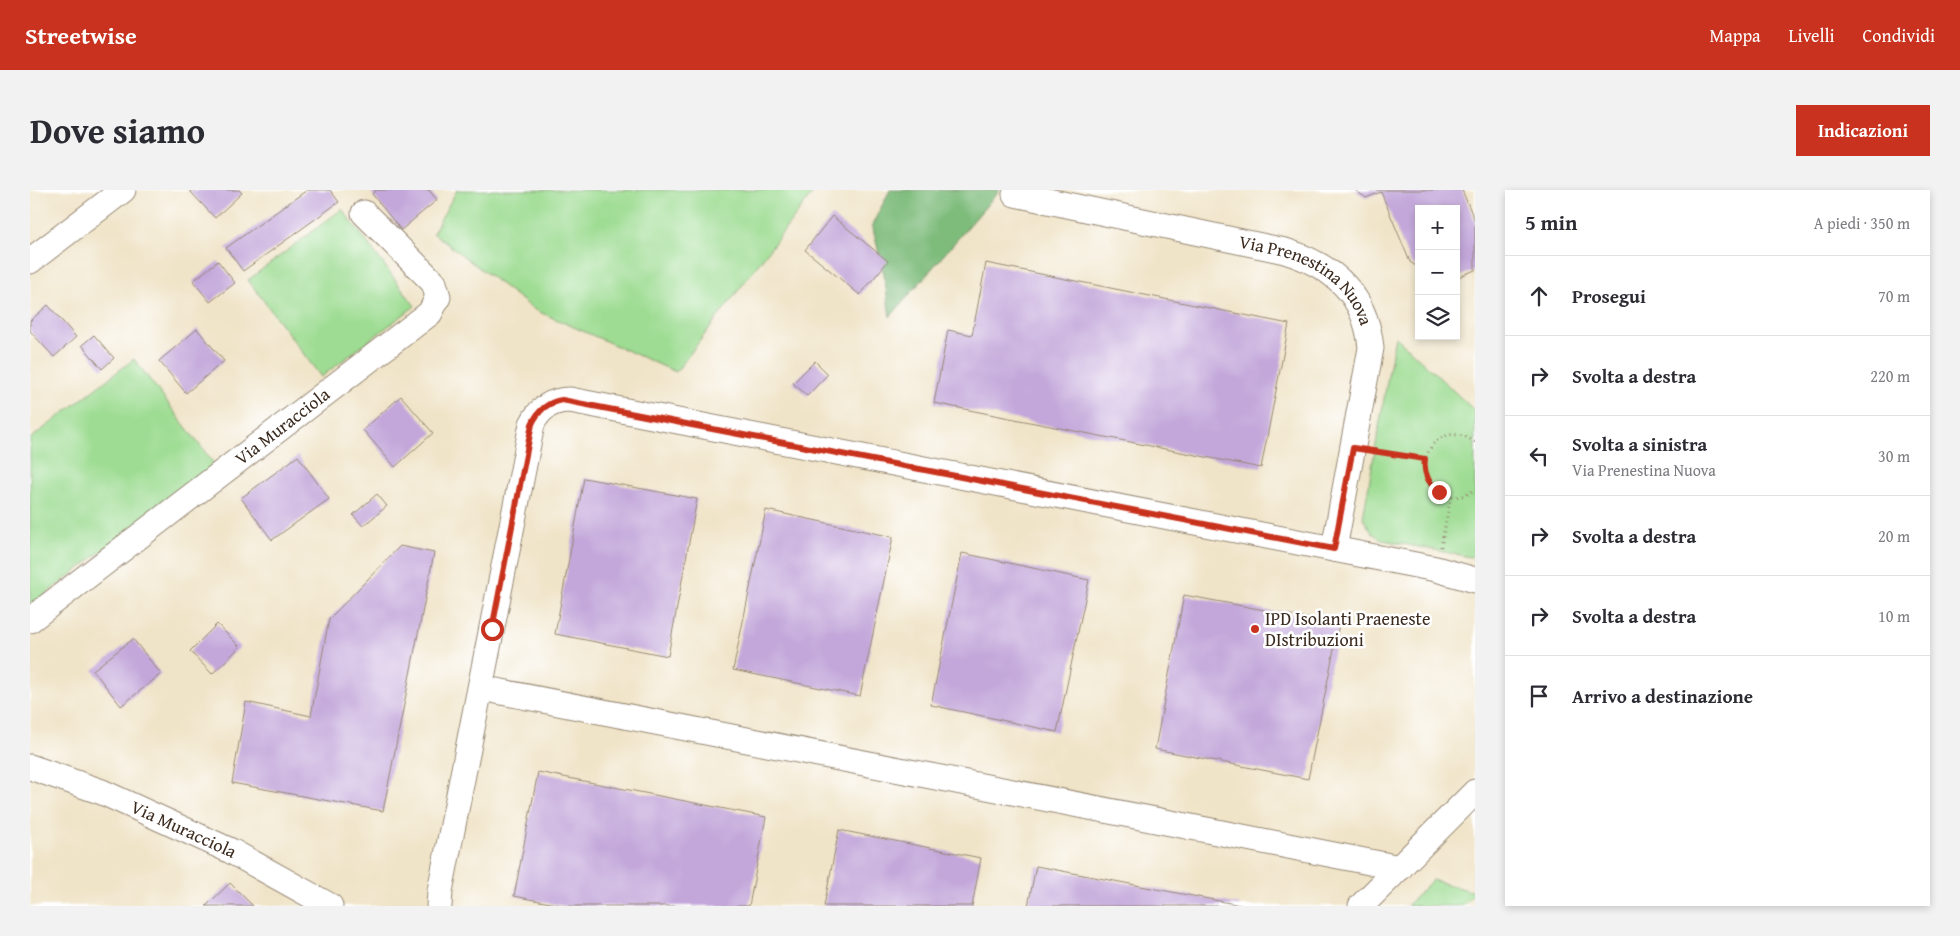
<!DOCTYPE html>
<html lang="it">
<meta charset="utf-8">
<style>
body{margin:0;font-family:"Gentium Book Plus",serif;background:#f2f2f3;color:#2b2b33}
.controls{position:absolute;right:15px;top:15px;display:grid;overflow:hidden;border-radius:0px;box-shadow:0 2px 8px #0003}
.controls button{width:45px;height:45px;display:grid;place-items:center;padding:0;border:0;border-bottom:1px solid #e1e1e2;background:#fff;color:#2b2b33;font:25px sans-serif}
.stop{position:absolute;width:15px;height:15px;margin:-11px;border:4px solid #c8321e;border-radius:50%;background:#fff}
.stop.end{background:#c8321e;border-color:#fff;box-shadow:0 1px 5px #0008}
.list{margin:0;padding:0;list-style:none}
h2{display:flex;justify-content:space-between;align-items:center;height:65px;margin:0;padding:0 20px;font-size:21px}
h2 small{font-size:16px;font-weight:400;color:#7c7c81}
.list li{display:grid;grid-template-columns:32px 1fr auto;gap:15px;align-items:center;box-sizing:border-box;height:80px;padding:0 20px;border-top:1px solid #e1e1e2}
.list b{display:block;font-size:19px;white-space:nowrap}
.list p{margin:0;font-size:16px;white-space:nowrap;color:#7c7c81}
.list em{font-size:16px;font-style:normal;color:#7c7c81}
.icon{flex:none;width:28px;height:28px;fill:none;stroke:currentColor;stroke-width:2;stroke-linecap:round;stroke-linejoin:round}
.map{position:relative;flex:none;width:1445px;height:716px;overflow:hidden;border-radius:0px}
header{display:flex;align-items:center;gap:30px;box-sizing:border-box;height:70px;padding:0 25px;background:#c8321e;color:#fff}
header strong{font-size:24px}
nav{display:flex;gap:28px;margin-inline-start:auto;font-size:18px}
.intro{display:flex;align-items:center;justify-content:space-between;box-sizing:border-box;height:120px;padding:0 30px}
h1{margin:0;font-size:35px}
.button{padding:12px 22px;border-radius:0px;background:#c8321e;color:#fff;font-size:18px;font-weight:700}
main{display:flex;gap:30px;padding:0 30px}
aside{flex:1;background:#fff;border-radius:0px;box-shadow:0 2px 8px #0003}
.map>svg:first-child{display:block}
</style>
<header>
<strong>Streetwise</strong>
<nav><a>Mappa</a><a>Livelli</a><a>Condividi</a></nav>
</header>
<div class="intro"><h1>Dove siamo</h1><a class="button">Indicazioni</a></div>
<main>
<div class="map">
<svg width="1445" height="716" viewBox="0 0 1445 716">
<rect width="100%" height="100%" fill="#fff"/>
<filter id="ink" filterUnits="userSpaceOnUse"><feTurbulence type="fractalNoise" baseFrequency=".02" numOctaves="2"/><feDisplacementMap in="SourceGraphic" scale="10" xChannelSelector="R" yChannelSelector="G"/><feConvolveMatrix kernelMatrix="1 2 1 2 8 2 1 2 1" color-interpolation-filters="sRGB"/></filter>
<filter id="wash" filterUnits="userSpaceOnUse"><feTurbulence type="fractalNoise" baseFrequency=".0096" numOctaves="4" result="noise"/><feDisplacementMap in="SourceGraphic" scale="20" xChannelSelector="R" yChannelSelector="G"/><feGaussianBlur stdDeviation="1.12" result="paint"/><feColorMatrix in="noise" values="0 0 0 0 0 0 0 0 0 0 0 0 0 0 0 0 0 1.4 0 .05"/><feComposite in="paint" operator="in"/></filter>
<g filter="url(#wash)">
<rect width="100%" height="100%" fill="#f0e4c8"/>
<!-- green -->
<path fill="#9ddc92" stroke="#6c8358" d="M427 0H785L646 182 505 120 403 43Z
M312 19 385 116 291 187 218 90Z
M1365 146 1445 221V368L1353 350 1342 343 1333 328Z
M104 169 185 275 0 416V249Z
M1402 690 1445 702V703L1432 716H1377Z"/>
<!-- forest -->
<path fill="#7ebc7c" stroke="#5c734d" d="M860 0H970L860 127 854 84 842 35Z"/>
<g id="blocks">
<!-- building -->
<path fill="#c3a7da" d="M159 0H209L212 3 185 28Z
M277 0H300L309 12 213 81 196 58Z
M346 0H399L407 10 371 40 342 4Z
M1325 0H1432L1445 31V80L1426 88V19H1389V78L1380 72 1351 2 1336 8Z
M802 26 858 71 830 105 775 60Z
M188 71 205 93 180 112 163 91Z
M956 73 1259 134 1231 278 904 213 918 140 942 145Z
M18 115 46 147 24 167 0 141V131Z
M167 139 194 171 156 203 129 171Z
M64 145 84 168 72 179 52 155Z
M785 171 798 184 777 206 763 193Z
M371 206 403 243 365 277 333 240Z
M268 266 299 309 242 350 211 308Z
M554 288 667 309 638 466 525 444Z
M347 304 357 316 333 336 323 325Z
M736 320 863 347 830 506 703 480Z
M370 356 404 363 353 621 202 593 216 512 281 526 299 429Z
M932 363 1059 390 1027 542 901 515Z
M1154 405 1309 434 1278 589 1125 559Z
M187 434 210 457 182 484 160 461Z
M103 449 131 484 91 516 63 480Z
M508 582 736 627 719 716H535L484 706Z
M809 640 951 668 942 716H794Z
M1006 676 1210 715V716H998Z
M200 693 223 716H176Z"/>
</g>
</g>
<g filter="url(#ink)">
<use href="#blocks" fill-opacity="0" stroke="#968773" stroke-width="1"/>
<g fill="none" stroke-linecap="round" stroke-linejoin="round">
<defs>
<g id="minor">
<path id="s1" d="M985 4 1255 61C1304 76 1336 105 1341 158L1304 359"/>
<path d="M0 71 93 0"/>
<path id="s2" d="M0 430 400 123 408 107 404 93 334 23"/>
<path d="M451 498 1370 678"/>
<path id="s3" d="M0 577 72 602 201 661 300 716"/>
<path d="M409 716 410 701 502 234C510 218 522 210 540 210L1406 379 1445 390"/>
<path d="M1331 716 1445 602"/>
</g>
</defs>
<!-- minor casing -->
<use href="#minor" stroke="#968773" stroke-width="27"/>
<!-- path -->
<path stroke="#968773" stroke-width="3" stroke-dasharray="1 4" stroke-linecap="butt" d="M1445 252C1399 221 1372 297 1420 306 1429 308 1437 305 1445 299
M1346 261 1395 269
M1411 357 1421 306"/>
<!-- minor -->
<use href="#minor" stroke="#fff" stroke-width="25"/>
</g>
</g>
<g fill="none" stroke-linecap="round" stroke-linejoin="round" filter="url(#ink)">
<!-- route -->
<path stroke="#c8321e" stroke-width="6" d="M462 439 502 234C508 221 518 212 532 210L1304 359 1323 258 1395 269C1393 283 1398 293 1409 302"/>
</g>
<!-- markers -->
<circle fill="#c8321e" stroke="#fff" stroke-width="2" cx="1225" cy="439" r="5"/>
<g text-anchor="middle" stroke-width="5" stroke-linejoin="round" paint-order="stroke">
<!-- street labels -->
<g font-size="18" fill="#3b2a1e" stroke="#fff">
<text dy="6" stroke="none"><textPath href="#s1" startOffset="310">Via Prenestina Nuova</textPath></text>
<text dy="6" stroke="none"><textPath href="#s2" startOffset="318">Via Muracciola</textPath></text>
<text dy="6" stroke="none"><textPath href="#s3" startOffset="166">Via Muracciola</textPath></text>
</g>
<!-- poi labels -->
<g font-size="18" fill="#3b2a1e" stroke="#fff" text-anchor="start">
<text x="1235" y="435">IPD Isolanti Praeneste<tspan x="1235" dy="21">DIstribuzioni</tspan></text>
</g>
</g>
</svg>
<div class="controls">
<button>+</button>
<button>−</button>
<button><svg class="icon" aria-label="layers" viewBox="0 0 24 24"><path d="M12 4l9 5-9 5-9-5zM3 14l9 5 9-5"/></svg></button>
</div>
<div class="stop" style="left:462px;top:439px"></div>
<div class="stop end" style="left:1409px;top:302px"></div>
</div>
<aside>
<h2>5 min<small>A piedi · 350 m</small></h2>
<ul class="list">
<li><svg class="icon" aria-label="ahead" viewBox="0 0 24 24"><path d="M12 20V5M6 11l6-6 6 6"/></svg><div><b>Prosegui</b></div><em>70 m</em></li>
<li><svg class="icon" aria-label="right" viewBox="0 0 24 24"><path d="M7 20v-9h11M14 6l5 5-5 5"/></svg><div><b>Svolta a destra</b></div><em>220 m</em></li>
<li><svg class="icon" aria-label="left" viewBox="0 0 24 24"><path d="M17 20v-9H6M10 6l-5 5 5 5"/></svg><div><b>Svolta a sinistra</b><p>Via Prenestina Nuova</p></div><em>30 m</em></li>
<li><svg class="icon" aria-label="right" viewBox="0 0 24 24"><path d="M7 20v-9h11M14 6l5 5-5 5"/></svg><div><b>Svolta a destra</b></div><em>20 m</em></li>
<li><svg class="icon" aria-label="right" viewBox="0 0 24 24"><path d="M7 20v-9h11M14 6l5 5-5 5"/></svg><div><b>Svolta a destra</b></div><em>10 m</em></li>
<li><svg class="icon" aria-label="arrive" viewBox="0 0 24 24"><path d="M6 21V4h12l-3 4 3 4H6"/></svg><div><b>Arrivo a destinazione</b></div></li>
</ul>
</aside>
</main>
